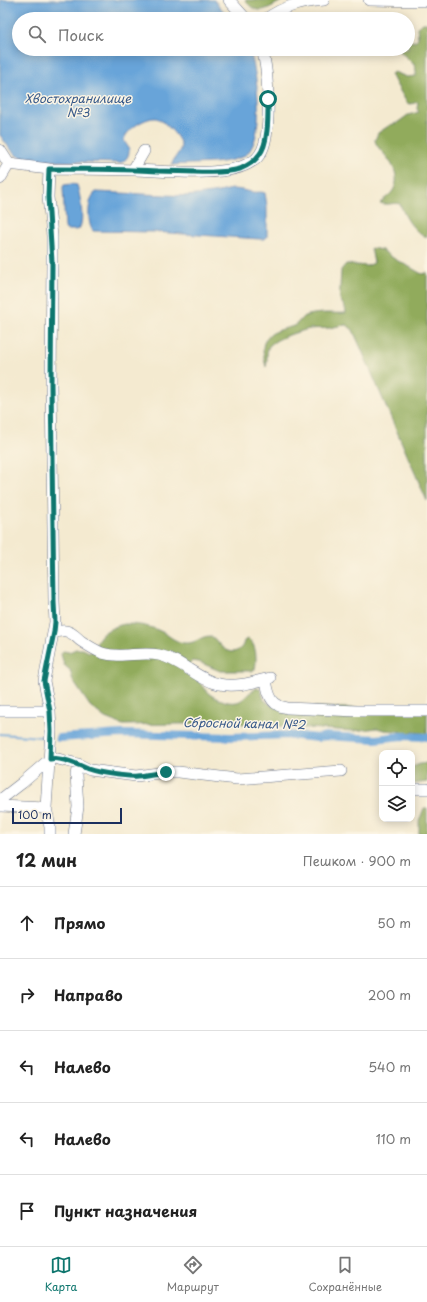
<!DOCTYPE html>
<html lang="ru">
<meta charset="utf-8">
<style>
body{margin:0;font-family:"Playpen Sans",sans-serif;background:#f2f2f2;color:#222}
.controls{position:absolute;right:12px;bottom:12px;display:grid;overflow:hidden;border-radius:8px;box-shadow:0 2px 10px #0003}
.controls button{width:36px;height:36px;display:grid;place-items:center;padding:0;border:0;border-bottom:1px solid #e0e0e0;background:#fff;color:#222;font:20px sans-serif}
.scale{position:absolute;left:12px;bottom:10px;width:110px;box-sizing:border-box;padding-left:4px;border:2px solid #1b2f5e;border-top:0;font-size:11px;line-height:14px;white-space:nowrap;color:#1b2f5e;-webkit-text-stroke:3px #fcf5e5;paint-order:stroke}
.stop{position:absolute;width:12px;height:12px;margin:-9px;border:3px solid #0f766e;border-radius:50%;background:#fff}
.stop.end{background:#0f766e;border-color:#fff;box-shadow:0 1px 4px #0008}
.list{margin:0;padding:0;list-style:none}
h2{display:flex;justify-content:space-between;align-items:center;height:52px;margin:0;padding:0 16px;font-size:17px}
h2 small{font-size:13px;font-weight:400;color:#767676}
.list li{display:grid;grid-template-columns:26px 1fr auto;gap:12px;align-items:center;box-sizing:border-box;height:72px;padding:0 16px;border-top:1px solid #e0e0e0}
.list b{display:block;font-size:15px;white-space:nowrap}
.list em{font-size:13px;font-style:normal;color:#767676}
.icon{flex:none;width:22px;height:22px;fill:none;stroke:currentColor;stroke-width:2;stroke-linecap:round;stroke-linejoin:round}
.map{position:relative;flex:none;width:427px;height:834px;overflow:hidden}
.search{position:absolute;background:#fff;box-shadow:0 2px 10px #0003;left:12px;right:12px;top:12px;height:44px;display:flex;align-items:center;gap:10px;box-sizing:border-box;padding:0 14px;border-radius:22px;color:#767676;font-size:15px}
.sheet{height:412px;background:#fff}
nav{display:flex;justify-content:space-around;align-items:center;box-sizing:border-box;height:56px;border-top:1px solid #e0e0e0;background:#fff;font-size:11px;color:#767676}
nav a{display:grid;justify-items:center;gap:2px}
nav .on{color:#0f766e}
.map>svg:first-child{display:block}
</style>
<div class="map">
<svg width="427" height="834" viewBox="0 0 427 834">
<rect width="100%" height="100%" fill="#fcf5e5"/>
<filter id="ink" filterUnits="userSpaceOnUse"><feTurbulence type="fractalNoise" baseFrequency=".025" numOctaves="2"/><feDisplacementMap in="SourceGraphic" scale="8" xChannelSelector="R" yChannelSelector="G"/><feConvolveMatrix kernelMatrix="1 2 1 2 8 2 1 2 1" color-interpolation-filters="sRGB"/></filter>
<filter id="wash" filterUnits="userSpaceOnUse"><feTurbulence type="fractalNoise" baseFrequency=".012" numOctaves="4" result="noise"/><feDisplacementMap in="SourceGraphic" scale="16" xChannelSelector="R" yChannelSelector="G"/><feGaussianBlur stdDeviation="0.9" result="paint"/><feColorMatrix in="noise" values="0 0 0 0 0 0 0 0 0 0 0 0 0 0 0 0 0 1.4 0 .05"/><feComposite in="paint" operator="in"/></filter>
<g filter="url(#wash)">
<rect width="100%" height="100%" fill="#f4ead0"/>
<!-- forest -->
<path fill="#91ab5c" stroke="#566d5d" d="M245 0H284C268 7 259 19 245 0Z
M423 23H427V237C413 232 405 217 400 204 392 202 388 206 380 203 384 199 389 196 392 192 401 180 394 165 385 155 381 150 376 146 375 140L378 133 390 125 397 123 408 115 419 112 417 109 418 102 411 104 407 103 396 84 391 74 394 72 407 77 416 76C418 61 406 61 399 49H408V42L415 41 418 38 417 27Z
M371 248 382 250 396 260 408 266 420 273 423 274 426 273 427 272V501L353 330 347 325C341 325 335 327 329 328 323 329 316 328 310 329 300 331 272 339 268 348 266 354 268 361 266 367 261 346 260 336 283 329 286 328 291 327 294 326 298 324 300 319 303 317 316 311 333 314 346 313 346 307 342 304 340 299 339 296 341 275 341 270L346 264 367 266 374 263Z
M125 624C139 624 151 626 164 633 171 637 176 642 184 643 197 644 199 636 211 636 216 639 218 644 223 648 231 655 242 652 244 641L247 639C257 642 257 660 255 669L251 671H220L199 662 192 661 190 664C198 679 204 696 222 700 226 702 232 703 237 702 245 700 249 691 257 688L261 690 264 700 272 706 427 710V734L414 732 405 733 397 731 384 730 377 728 354 731 228 723 123 725 105 718 90 706 73 681 70 670 64 665 61 654 63 651 69 652 76 649H83L89 652 96 651C96 646 96 641 99 638 103 631 117 625 125 624Z
M427 763V782L412 784V767L420 764Z
M424 808H427V834H419V821Z"/>
<!-- water -->
<path fill="#68a4d9" stroke="#426a9c" d="M0 0H214L230 19H19V49H249C257 69 268 146 242 157 222 165 194 163 172 165 173 157 181 153 181 145 180 138 163 119 156 118 145 117 126 130 124 140 125 143 128 146 129 149 130 156 125 161 120 163L54 161 23 158 16 155 7 145 0 135Z
M72 184 77 185C80 194 85 221 79 229L75 230H66L65 228 63 187 64 185Z
M232 189C240 189 245 191 252 192 256 193 261 191 265 193L267 206V237L265 239H260L154 232 93 231C87 224 87 198 96 192L188 196C203 194 218 193 232 189Z"/>
<g fill="none" stroke-linecap="round" stroke-linejoin="round">
<!-- stream -->
<path stroke="#68a4d9" stroke-width="2" d="M0 734 42 737"/>
<!-- canal -->
<path stroke="#68a4d9" stroke-width="8" d="M59 738 121 734 231 737 288 735 318 738 325 736 376 739 402 736 427 737"/>
</g>
</g>
<g filter="url(#ink)">
<g fill="none" stroke-linecap="round" stroke-linejoin="round">
<defs>
<path id="minor" d="M229 0 246 19
M369 0 427 1
M266 19C284 6 302 2 324 0
M0 150 9 164
M133 170 144 151
M0 179 9 164 49 169
M54 632C58 632 62 630 66 631 72 632 76 637 81 641 87 645 95 650 102 653 121 659 140 651 159 655 182 660 198 680 219 684 236 688 254 682 270 678
M266 679C267 687 269 701 278 705 280 707 284 707 287 708L357 711H427
M0 711H50
M415 789H427
M0 800 22 783 50 759 54 758 78 764 90 770 136 776 166 772H178L237 779 341 771
M0 806 46 808
M50 834V827L46 808 51 731 50 711 44 681 55 622 54 602 51 384 52 262V236L48 197 49 169C77 169 106 169 134 170 164 171 228 178 251 162 254 161 258 157 260 154 273 135 268 70 262 49
M74 834 78 807 76 775 78 764"/>
</defs>
<!-- minor casing -->
<use href="#minor" stroke="#677086" stroke-width="12"/>
<!-- minor -->
<use href="#minor" stroke="#fff" stroke-width="11"/>
</g>
</g>
<g fill="none" stroke-linecap="round" stroke-linejoin="round" filter="url(#ink)">
<!-- route -->
<path stroke="#0f766e" stroke-width="5" d="M166 772C156 773 147 775 138 776 127 777 99 773 88 769 79 765 60 756 50 759L51 731 50 711 44 681 54 632 55 622 54 602 51 384 52 262 48 197 49 169C85 169 121 169 158 171 181 171 218 175 240 169 247 166 255 161 259 155 269 144 268 113 268 99"/>
</g>
<g text-anchor="middle" stroke-width="3" stroke-linejoin="round" paint-order="stroke">
<!-- water labels -->
<g font-size="12" font-style="italic" fill="#365889" stroke="#fcf5e5">
<text x="78" y="103">Хвостохранилище<tspan x="78" dy="14">№3</tspan></text>
<text transform="translate(244 724) rotate(1)" y="4">Сбросной канал №2</text>
</g>
</g>
</svg>
<div class="controls">
<button><svg class="icon" aria-label="locate" viewBox="0 0 24 24"><circle cx="12" cy="12" r="6"/><path d="M12 2v4M12 18v4M2 12h4M18 12h4"/></svg></button>
<button><svg class="icon" aria-label="layers" viewBox="0 0 24 24"><path d="M12 4l9 5-9 5-9-5zM3 14l9 5 9-5"/></svg></button>
</div>
<div class="scale">100 m</div>
<div class="stop" style="left:268px;top:99px"></div>
<div class="stop end" style="left:166px;top:772px"></div>
<div class="search"><svg class="icon" aria-label="search" viewBox="0 0 24 24"><circle cx="10" cy="10" r="6"/><path d="M15 15l6 6"/></svg>Поиск</div>
</div>
<section class="sheet">
<h2>12 мин<small>Пешком · 900 m</small></h2>
<ul class="list">
<li><svg class="icon" aria-label="ahead" viewBox="0 0 24 24"><path d="M12 20V5M6 11l6-6 6 6"/></svg><div><b>Прямо</b></div><em>50 m</em></li>
<li><svg class="icon" aria-label="right" viewBox="0 0 24 24"><path d="M7 20v-9h11M14 6l5 5-5 5"/></svg><div><b>Направо</b></div><em>200 m</em></li>
<li><svg class="icon" aria-label="left" viewBox="0 0 24 24"><path d="M17 20v-9H6M10 6l-5 5 5 5"/></svg><div><b>Налево</b></div><em>540 m</em></li>
<li><svg class="icon" aria-label="left" viewBox="0 0 24 24"><path d="M17 20v-9H6M10 6l-5 5 5 5"/></svg><div><b>Налево</b></div><em>110 m</em></li>
<li><svg class="icon" aria-label="arrive" viewBox="0 0 24 24"><path d="M6 21V4h12l-3 4 3 4H6"/></svg><div><b>Пункт назначения</b></div></li>
</ul>
</section>
<nav>
<a class="on"><svg class="icon" aria-label="map" viewBox="0 0 24 24"><path d="M3 6l6-2 6 2 6-2v14l-6 2-6-2-6 2zM9 4v14M15 6v14"/></svg>Карта</a>
<a><svg class="icon" aria-label="directions" viewBox="0 0 24 24"><path d="M12 3l9 9-9 9-9-9zM9 14v-3h6M13 9l2 2-2 2"/></svg>Маршрут</a>
<a><svg class="icon" aria-label="saved" viewBox="0 0 24 24"><path d="M7 4h10v16l-5-4-5 4z"/></svg>Сохранённые</a>
</nav>
